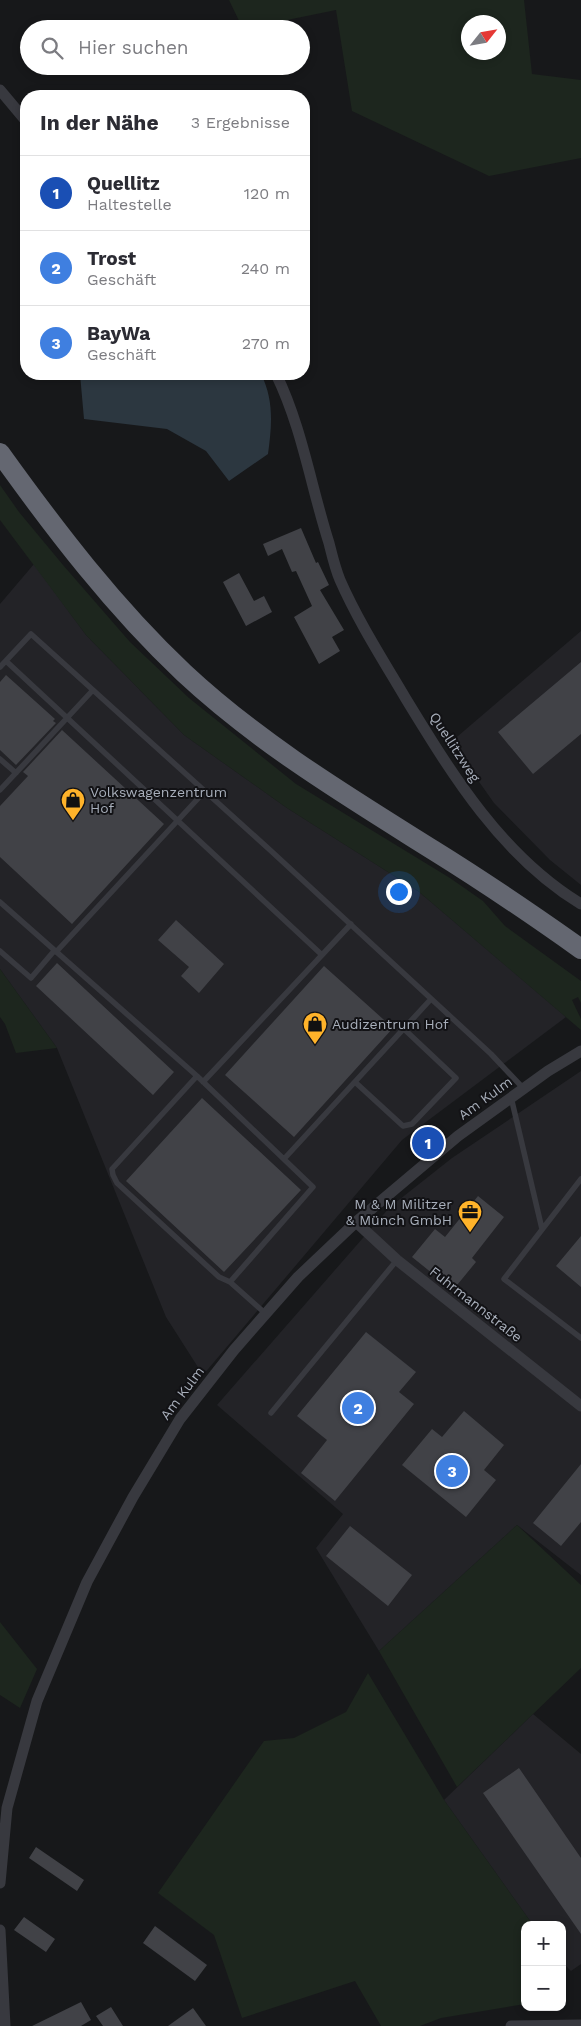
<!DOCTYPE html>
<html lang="de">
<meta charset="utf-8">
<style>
body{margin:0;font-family:"Work Sans",sans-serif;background:#f2f2f3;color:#2b2b33}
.controls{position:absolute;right:15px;bottom:15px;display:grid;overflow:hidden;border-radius:10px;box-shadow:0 2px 8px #0003}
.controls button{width:45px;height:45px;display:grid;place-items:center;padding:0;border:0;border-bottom:1px solid #e1e1e2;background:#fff;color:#2b2b33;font:25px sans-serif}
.compass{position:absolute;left:461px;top:15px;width:45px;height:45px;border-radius:50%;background:#fff;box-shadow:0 2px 8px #0003;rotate:59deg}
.you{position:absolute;left:398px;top:891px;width:18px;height:18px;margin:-12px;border:4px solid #fff;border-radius:50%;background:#1a73e8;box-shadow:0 0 0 8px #1a73e833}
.badge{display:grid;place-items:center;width:32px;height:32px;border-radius:50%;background:#7c3aed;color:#fff;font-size:16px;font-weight:700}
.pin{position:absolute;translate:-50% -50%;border:2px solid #fff;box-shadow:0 1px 5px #0006}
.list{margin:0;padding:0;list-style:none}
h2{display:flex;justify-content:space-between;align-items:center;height:65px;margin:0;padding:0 20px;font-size:21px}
h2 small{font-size:16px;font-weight:400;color:#7c7c81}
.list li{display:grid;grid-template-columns:32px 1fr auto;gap:15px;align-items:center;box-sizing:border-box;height:75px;padding:0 20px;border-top:1px solid #e1e1e2}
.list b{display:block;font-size:19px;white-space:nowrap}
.list p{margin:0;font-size:16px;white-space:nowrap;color:#7c7c81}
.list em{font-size:16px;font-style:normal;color:#7c7c81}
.icon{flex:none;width:28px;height:28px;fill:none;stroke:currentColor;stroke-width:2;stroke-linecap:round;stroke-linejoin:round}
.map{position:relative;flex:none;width:581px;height:2026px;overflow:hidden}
.search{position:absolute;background:#fff;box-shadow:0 2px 8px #0003;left:20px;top:20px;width:290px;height:55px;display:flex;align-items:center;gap:12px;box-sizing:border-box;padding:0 18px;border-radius:28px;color:#7c7c81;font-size:19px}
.panel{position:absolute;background:#fff;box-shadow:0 2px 8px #0003;left:20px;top:90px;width:290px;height:290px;border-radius:20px}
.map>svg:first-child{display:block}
</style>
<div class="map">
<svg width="581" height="2026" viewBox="0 0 581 2026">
<rect width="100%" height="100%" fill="#17181a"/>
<!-- built -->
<path fill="#232327" d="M34 564 86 635 184 735 287 808 418 891 566 1017 402 1140 203 1375 166 1317 57 1048 0 969V604Z
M581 631V885L550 860 494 803 451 742Z
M581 1071V1575L517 1525 379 1651 316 1548 343 1514 217 1405 390 1207 452 1158Z
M533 1714 581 1754V1964L571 1971 562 1962V1925H533L444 1800Z"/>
<!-- green -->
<path fill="#1d261e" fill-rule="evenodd" d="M229 0H524L532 74 581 80V158L489 176 352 111 336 10 243 29ZM498 22V52H468V22Z
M0 485 19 512 63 565 130 642 189 698 296 784 450 878 483 901 505 926 581 981V1003L578 997 572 1000 581 1019V1030L418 891 287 808 184 735 86 635 0 520Z
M0 969 57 1048 16 1053 5 1024 0 1017Z
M517 1525 581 1585V1668L457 1787 379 1651Z
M0 1622 37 1669 20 1708 0 1695Z
M368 1673 444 1800 533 1925H525V2004L441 2018 420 2026H381L355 1981 242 2018 214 1935 158 1893 264 1741 294 1738 346 1712Z"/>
<!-- water -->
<path fill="#2c3740" d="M80 374H261C274 400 272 425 268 454L229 481 206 451 167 429 84 419Z"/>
<!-- building -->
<path fill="#414247" d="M301 528 316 563 318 562 329 585 320 590 344 630 332 637 340 651 319 664 294 617 312 606 296 571 292 572 282 549 268 556 263 544Z
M239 573 254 601 264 596 272 612 246 626 223 582Z
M581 662V734L533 774 498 732Z
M6 675 55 719 53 721 56 723 16 765 0 750V682Z
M62 730 164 824 72 924 0 857V806L28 776 23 772Z
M176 920 224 964 199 993 181 976 189 967 158 940Z
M57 963 174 1072 153 1095 36 986Z
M324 966 393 1028 294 1137 225 1075Z
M202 1098 301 1190 224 1272 126 1181Z
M478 1196 504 1217 472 1258 476 1262 453 1290 412 1257 435 1229 445 1237Z
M581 1236V1287L556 1266Z
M366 1332 416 1372 399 1392 414 1404 335 1501 301 1473 327 1440 297 1416Z
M464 1411 504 1445 484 1470 496 1480 466 1517 402 1465 432 1429 442 1437Z
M581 1464V1522L561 1546 533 1523Z
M350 1526 412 1575 388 1606 326 1556Z
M519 1768 581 1858V1934L483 1793Z
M36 1847 84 1880 77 1891 29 1858Z
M24 1917 55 1939 46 1952 14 1930Z
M155 1926 207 1965 195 1981 143 1943Z
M81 2002 91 2020 81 2026H32Z
M111 2007 123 2026H103L96 2016Z
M193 2008 206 2026H168Z"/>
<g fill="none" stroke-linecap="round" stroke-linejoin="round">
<!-- lane -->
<path stroke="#38393f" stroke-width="5.5" d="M6 661 322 955
M0 667 31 634 270 850 491 1054 523 1088
M0 759 16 773
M0 790 93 690
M0 902 197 1076 313 1187 230 1282 266 1314
M0 951 31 978 54 951
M56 952 205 791
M197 1076 112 1169 113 1175 117 1183 219 1277 230 1282
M203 1082 351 924
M355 1082 403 1126 412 1124 456 1078 404 1029
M511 1097 542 1229
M284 1159 431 999
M581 1179 504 1279 581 1338
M271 1413 397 1260"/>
<!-- street -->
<path stroke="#38393f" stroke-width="11" d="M0 90 26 121
M276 374C302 427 311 487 329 543 332 555 335 568 340 580 358 621 383 660 406 699 453 776 502 856 581 904
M356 1222 397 1260 581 1406
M0 1883 7 1808 37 1701 87 1582 133 1497 180 1419 234 1350 298 1277 356 1222 458 1136 548 1071 581 1051
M0 1930 5 2026
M511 2026 581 2025"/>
<!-- highway -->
<path stroke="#646771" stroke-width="20" d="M0 453C56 531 114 607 184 673 259 743 347 796 433 850 483 881 533 915 581 949"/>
</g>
<!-- icons -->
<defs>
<symbol id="shop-pin" viewBox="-11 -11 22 30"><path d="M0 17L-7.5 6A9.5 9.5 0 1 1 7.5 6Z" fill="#ffb32a" stroke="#121215"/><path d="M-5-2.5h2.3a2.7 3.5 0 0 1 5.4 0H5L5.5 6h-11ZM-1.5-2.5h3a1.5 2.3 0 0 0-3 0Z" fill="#111"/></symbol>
<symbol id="office-pin" viewBox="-11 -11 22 30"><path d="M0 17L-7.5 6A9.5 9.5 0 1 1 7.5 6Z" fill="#ffb32a" stroke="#121215"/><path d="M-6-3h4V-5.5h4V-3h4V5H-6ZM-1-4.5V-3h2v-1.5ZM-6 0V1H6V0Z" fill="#111"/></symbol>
</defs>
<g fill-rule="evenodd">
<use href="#shop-pin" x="59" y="786" width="28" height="38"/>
<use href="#shop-pin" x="301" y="1010" width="28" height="38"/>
<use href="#office-pin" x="456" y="1198" width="28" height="38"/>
</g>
<g text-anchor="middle" stroke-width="4" stroke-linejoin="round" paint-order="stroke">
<!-- street labels -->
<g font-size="14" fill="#a8afbb" stroke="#121215">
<text transform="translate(455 747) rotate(57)" y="5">Quellitzweg</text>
<text transform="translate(485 1098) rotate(-36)" y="5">Am Kulm</text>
<text transform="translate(476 1304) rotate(38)" y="5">Fuhrmannstraße</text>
<text transform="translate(182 1393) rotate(-53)" y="5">Am Kulm</text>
</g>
<!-- poi labels -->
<g font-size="14" fill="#a8afbb" stroke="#121215" text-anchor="start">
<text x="90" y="797">Volkswagenzentrum<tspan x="90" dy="16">Hof</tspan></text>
<text x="332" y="1029">Audizentrum Hof</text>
<text x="452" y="1209" text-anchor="end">M &amp; M Militzer<tspan x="452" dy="16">&amp; Münch GmbH</tspan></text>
</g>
</g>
</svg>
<div class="controls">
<button>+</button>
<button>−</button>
</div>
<svg class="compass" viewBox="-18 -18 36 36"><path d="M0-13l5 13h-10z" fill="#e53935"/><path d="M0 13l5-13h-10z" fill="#7c7c81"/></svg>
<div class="you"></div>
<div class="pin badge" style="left:428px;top:1143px;background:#1a4fb4">1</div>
<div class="pin badge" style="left:358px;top:1408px;background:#3f7fe0">2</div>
<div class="pin badge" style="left:452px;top:1471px;background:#3f7fe0">3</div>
<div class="search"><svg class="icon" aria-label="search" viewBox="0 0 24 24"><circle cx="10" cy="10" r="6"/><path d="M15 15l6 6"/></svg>Hier suchen</div>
<section class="panel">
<h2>In der Nähe<small>3 Ergebnisse</small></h2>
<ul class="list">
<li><span class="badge" style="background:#1a4fb4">1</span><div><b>Quellitz</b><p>Haltestelle</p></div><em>120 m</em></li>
<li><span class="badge" style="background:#3f7fe0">2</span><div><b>Trost</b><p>Geschäft</p></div><em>240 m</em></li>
<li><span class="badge" style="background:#3f7fe0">3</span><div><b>BayWa</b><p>Geschäft</p></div><em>270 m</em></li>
</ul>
</section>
</div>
